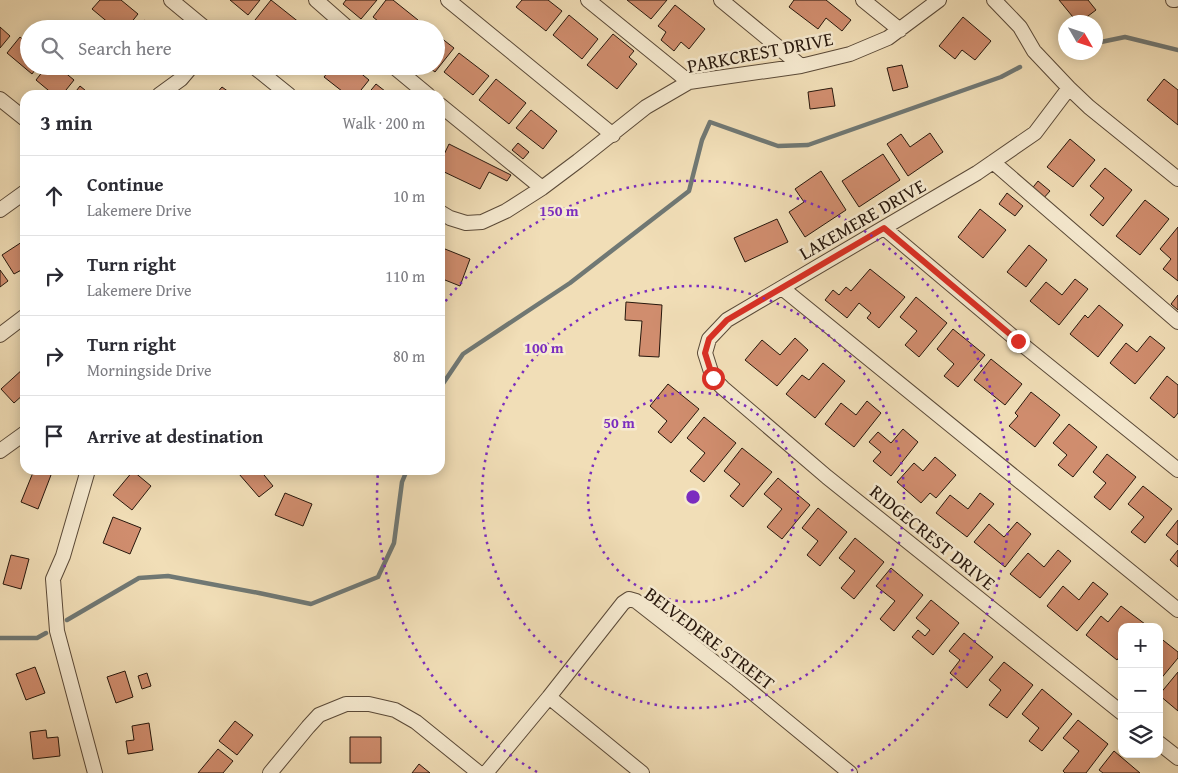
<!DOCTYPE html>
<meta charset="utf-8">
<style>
body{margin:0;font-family:"Gentium Book Plus",serif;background:#f7f7f7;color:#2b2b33}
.controls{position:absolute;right:15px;bottom:15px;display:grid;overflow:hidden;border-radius:10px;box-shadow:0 2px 12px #0003}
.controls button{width:45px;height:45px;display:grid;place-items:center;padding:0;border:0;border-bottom:1px solid #e1e1e2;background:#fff;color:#2b2b33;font:25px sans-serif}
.compass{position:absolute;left:1058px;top:15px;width:45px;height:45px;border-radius:50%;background:#fff;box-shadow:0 2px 12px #0003;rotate:129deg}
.stop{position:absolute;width:15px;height:15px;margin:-11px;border:4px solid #d93025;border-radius:50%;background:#fff}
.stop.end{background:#d93025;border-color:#fff;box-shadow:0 1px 5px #0008}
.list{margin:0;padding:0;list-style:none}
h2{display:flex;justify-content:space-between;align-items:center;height:65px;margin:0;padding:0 20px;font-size:21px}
h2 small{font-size:16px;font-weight:400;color:#7c7c81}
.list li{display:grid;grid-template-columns:32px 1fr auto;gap:15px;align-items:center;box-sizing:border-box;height:80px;padding:0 20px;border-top:1px solid #e1e1e2}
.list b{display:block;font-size:19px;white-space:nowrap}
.list p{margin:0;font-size:16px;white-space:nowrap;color:#7c7c81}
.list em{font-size:16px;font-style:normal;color:#7c7c81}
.icon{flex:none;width:28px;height:28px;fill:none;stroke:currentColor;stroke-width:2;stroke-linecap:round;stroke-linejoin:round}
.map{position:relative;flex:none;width:1178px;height:773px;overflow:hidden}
.search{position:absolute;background:#fff;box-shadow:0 2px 12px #0003;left:20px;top:20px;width:425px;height:55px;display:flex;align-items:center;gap:12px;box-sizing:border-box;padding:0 18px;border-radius:28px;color:#7c7c81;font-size:19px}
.panel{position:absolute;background:#fff;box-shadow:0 2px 12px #0003;left:20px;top:90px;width:425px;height:385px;border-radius:15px}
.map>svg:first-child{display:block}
</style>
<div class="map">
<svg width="1178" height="773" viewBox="0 0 1178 773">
<rect width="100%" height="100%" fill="#f1deb7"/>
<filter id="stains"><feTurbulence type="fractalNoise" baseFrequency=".004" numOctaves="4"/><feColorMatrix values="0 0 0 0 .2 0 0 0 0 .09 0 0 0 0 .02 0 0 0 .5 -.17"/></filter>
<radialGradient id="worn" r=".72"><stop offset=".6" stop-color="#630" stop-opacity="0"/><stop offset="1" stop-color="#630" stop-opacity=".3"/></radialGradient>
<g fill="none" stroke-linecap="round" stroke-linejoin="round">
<!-- stream -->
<path stroke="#707874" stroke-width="4.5" d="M1096 43 1125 37 1178 50
M440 388 463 354 570 283 689 191 702 140 710 122 778 146 808 145 1001 77 1020 67
M67 620 139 578 168 576 259 593 311 604 378 577 394 543 402 482 407 470
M0 638H37L46 633"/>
</g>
<!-- building -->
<path fill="#d08d6e" stroke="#27170c" d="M100 0H121L138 14 126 29H116L92 9Z
M230 0H260L248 15Z
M271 0 300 23 296 29H266L255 20Z
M346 0H377L361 19 343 4Z
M386 0H393L418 20 411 29H381L384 26 373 17Z
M522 0H548L562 11 546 31 516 7Z
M627 0H667L651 19Z
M794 0H826L851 20 842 31 826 18 818 29 789 7Z
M1059 0H1088L1096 10 1080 22H1077Z
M675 5 705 29 689 49 681 42 674 51 661 40 666 32 658 26Z
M569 15 598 39 582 59 553 35Z
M963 17 991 41 975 60 962 50 955 59 939 46Z
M144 20 156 29H137Z
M0 27 10 36 0 48Z
M436 34 454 48 435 72 427 66H436Z
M613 34 634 51 629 57 637 64 617 89 587 65Z
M20 37 29 45V66H38L32 74 7 53Z
M459 53 489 76 473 95 444 72Z
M902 65 908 87 893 91 887 68Z
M47 66H57L74 80 62 95H54L36 80Z
M333 66H352L369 80 357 95H347L324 77Z
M496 79 526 103 509 124 479 100Z
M1164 79 1178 90V125L1147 100Z
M376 84 390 95H367Z
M80 86 91 95H73Z
M222 87 233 95H215Z
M832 88 835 106 810 109 808 92Z
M531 110 557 131 543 149 516 128Z
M930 133 943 152 908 176 887 144 901 134 910 147Z
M1070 139 1095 160 1073 187 1047 167Z
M518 143 529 152 523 159 512 150Z
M449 144 511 175 507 181 489 172 480 189 440 170V163Z
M883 154 900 180 859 207 842 181Z
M1105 168 1132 190 1103 226 1090 215 1104 198 1090 186Z
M821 171 846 210 805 237 789 212 804 202 795 189Z
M1038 181 1050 191 1042 200 1030 191Z
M1007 193 1023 206 1015 216 999 204Z
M1145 200 1169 219 1140 255 1116 236Z
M980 209 1006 230 983 258 958 237Z
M777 219 788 242 745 262 734 238Z
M1178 227V281L1163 269 1171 259 1160 249Z
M25 240V268L14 274 2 255Z
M1029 245 1047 260 1026 287 1007 272Z
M440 247 470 259 460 286 440 278Z
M870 269 905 297 879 328 867 318 871 313 859 303 847 318 825 300 833 290 839 295 846 287 851 291Z
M0 270 8 281 0 287Z
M1075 279 1088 289 1059 325 1030 301 1046 282 1062 295Z
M1178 295V310L1171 304Z
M916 297 947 323 919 357 905 345 917 331 900 317Z
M626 302 662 305 659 357 639 356 642 321 625 320Z
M1099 305 1123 325 1098 357 1070 334 1085 315 1088 318Z
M953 329 985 355 958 387 944 376 954 364 937 349Z
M1150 336 1165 348 1135 384 1110 363 1126 343 1137 352Z
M795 338 808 350 777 386 745 360 762 340 780 355Z
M991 359 1022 384 1005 405 974 380Z
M823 363 845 381 815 418 786 394 802 375 809 380Z
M24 368 25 369V393L14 403 1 389Z
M1167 376 1178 385V413L1174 418 1150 398Z
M668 384 699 409 671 443 658 432 667 421 650 406Z
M1031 392 1060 415 1035 447 1009 426 1018 416 1015 413Z
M867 401 881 413 854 447 825 424 841 403 856 415Z
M704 417 736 443 704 482 690 471 705 453 687 438Z
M1069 424 1097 447 1073 477 1058 465 1067 455 1053 443Z
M903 429 918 442 891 476 873 461 881 452 869 442 878 432 891 443Z
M742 448 772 472 743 507 730 496 740 484 724 471Z
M1107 454 1136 477 1110 510 1094 497 1106 483 1093 472Z
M935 457 956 475 936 498 930 493 921 503 897 482 914 463 923 471Z
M34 470H38L51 475 38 509 21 502Z
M244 470H260L273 486 259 497 239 474Z
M133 471 151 486 132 510 113 495Z
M778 478 810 505 782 539 767 527 782 509 764 494Z
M1143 486 1172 509 1145 543 1131 532 1144 517 1128 504Z
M285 493 312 504 303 526 275 515Z
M980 493 994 504 967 537 936 513 950 495 968 509Z
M818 508 847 532 820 566 807 555 818 541 802 528Z
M113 517 141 528 130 554 103 543Z
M1178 520V545L1166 535Z
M1017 522 1031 534 1005 567 974 542 989 524 1004 537Z
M855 538 884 562 854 599 841 588 855 571 839 558Z
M1058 550 1071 561 1040 598 1010 574 1028 553 1044 567Z
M1178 550V567L1170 560Z
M11 555 29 559 21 589 3 584Z
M891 568 923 595 894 631 880 619 895 601 876 586Z
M1093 582 1108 594 1077 631 1047 606 1063 586 1079 600Z
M931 600 959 623 933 655 912 637 918 630 925 636 930 630 916 618Z
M1121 606 1145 624 1143 627H1122V653L1117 660 1086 635 1101 616 1108 622Z
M964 633 993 657 967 688 950 673 960 660 949 651Z
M1159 637 1178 652V658L1159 681Z
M1004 662 1033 685 1007 718 989 705 1001 690 989 680Z
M35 667 45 693 26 700 16 674Z
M125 671 133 697 116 703 107 677Z
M1178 672V711L1159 695Z
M147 673 151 686 142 689 138 676Z
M1042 689 1072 714 1042 751 1029 741 1039 728 1022 714Z
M1078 720 1108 744 1086 773H1065L1063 771 1079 751 1063 738Z
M235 721 253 735 237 755 219 741Z
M149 723 153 750 128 754 126 741 134 740 132 726Z
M46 730 47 738 58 737 60 756 33 759 30 732Z
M350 737H381V763H350Z
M218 749 233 761 223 773H198Z
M1114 751 1140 773H1103L1099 770Z
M419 764 430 773H412Z"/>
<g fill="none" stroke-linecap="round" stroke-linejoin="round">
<defs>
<path id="minor" d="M171 0 206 29
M316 0 349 29
M448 0 613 135
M588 0 689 82
M721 0 801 66
M863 0 900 30
M994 0 1020 27 1034 51 1069 88 1089 107 1178 179
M1173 0H1175
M253 66 289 95
M393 66 428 95
M1069 88 1035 133 977 173 727 320 709 339 705 353 713 378 723 388 827 477 1122 713
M159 95 181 79 192 66
M0 99 25 119
M440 105 542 188
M993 162 1178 322
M0 210 25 192
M440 212 450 218 466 223 482 222 506 211 542 188 578 161 646 107 689 82 801 66 850 54 888 38 939 0
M884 228 1018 341 1178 470
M782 288 1178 610
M0 335 25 316
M0 451 25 433
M88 470 63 556 53 579 57 631 95 773
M549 697 642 773
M1159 743 1178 758
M270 773 308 727 319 715 346 704H369L395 710 416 722 479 773
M486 773 549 697 623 603 629 599 636 601 737 680 850 773"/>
</defs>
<!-- minor casing -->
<use href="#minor" stroke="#5a4937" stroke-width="16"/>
<!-- minor -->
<use href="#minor" stroke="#f6ead0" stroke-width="14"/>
</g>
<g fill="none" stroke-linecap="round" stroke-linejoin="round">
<!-- route -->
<path stroke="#d93025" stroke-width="6" d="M713 378 705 353 709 339 727 320 884 228 1018 341"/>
</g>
<!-- distance rings -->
<g fill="none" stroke="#7b2cbf" stroke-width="2.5" stroke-dasharray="2.5 5">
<circle cx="693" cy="497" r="105"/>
<circle cx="693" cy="497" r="211"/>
<path d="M537 772A316 316 0 0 1 378 472M441 307A316 316 0 1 1 849 772"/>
</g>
<g text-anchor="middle" stroke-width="5" stroke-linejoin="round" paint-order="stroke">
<!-- street labels -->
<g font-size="19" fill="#27170c" stroke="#f6ead0">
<text transform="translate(760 52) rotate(-11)" y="7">PARKCREST DRIVE</text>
<text transform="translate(862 219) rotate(-30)" y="7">LAKEMERE DRIVE</text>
<text transform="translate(933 537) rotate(39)" y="7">RIDGECREST DRIVE</text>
<text transform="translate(710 638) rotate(37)" y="7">BELVEDERE STREET</text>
</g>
</g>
<circle cx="693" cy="497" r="8" fill="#7b2cbf" stroke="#f6ead0" stroke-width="2.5"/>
<g font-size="15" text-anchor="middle" font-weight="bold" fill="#7b2cbf" stroke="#f6ead0" stroke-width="5" stroke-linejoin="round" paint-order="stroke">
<text x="559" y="216">150 m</text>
<text x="544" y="353">100 m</text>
<text x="619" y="428">50 m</text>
</g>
<rect width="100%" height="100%" filter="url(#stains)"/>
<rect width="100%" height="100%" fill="url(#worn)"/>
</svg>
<div class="controls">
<button>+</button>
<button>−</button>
<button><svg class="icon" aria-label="layers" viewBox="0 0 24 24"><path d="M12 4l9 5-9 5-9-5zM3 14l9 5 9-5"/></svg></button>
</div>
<svg class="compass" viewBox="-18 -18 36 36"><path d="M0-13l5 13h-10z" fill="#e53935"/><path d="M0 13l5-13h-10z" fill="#7c7c81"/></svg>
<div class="stop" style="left:713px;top:378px"></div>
<div class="stop end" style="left:1018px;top:341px"></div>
<div class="search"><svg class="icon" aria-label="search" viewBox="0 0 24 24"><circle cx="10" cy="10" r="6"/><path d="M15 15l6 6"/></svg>Search here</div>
<section class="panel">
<h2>3 min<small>Walk · 200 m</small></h2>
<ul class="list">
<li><svg class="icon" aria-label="ahead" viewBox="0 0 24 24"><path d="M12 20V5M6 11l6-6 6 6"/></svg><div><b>Continue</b><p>Lakemere Drive</p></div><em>10 m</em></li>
<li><svg class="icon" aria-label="right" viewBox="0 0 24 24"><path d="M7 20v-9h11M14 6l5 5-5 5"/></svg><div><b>Turn right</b><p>Lakemere Drive</p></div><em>110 m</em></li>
<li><svg class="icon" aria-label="right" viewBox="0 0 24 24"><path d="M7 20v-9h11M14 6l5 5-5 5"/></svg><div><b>Turn right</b><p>Morningside Drive</p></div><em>80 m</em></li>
<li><svg class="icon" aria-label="arrive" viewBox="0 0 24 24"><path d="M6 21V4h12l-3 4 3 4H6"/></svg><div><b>Arrive at destination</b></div></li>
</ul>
</section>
</div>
